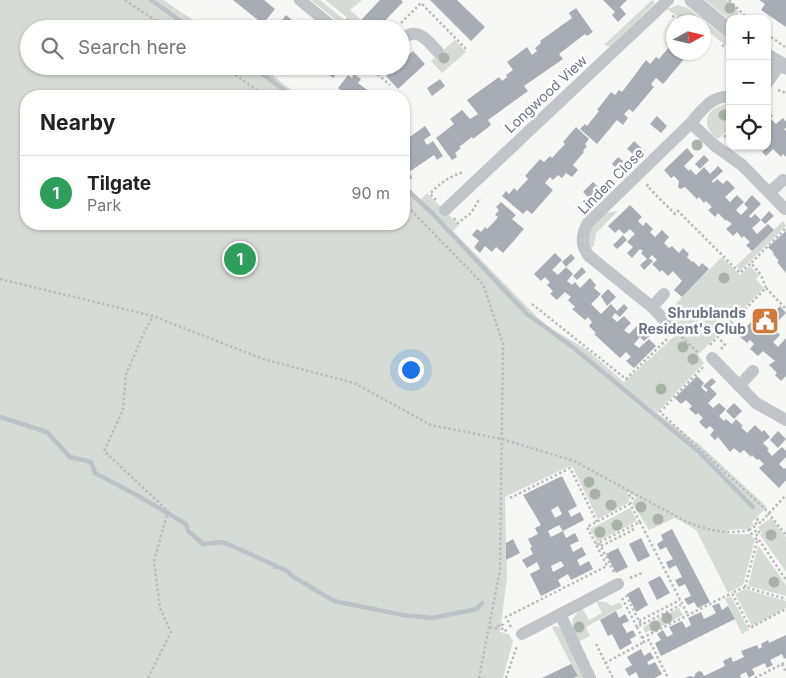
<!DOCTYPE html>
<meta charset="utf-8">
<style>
body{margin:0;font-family:Inter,sans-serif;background:#f6f6f6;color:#222}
.controls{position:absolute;right:15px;top:15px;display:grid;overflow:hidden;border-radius:10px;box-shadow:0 1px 4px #0004}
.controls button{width:45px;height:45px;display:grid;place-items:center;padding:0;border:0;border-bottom:1px solid #e0e0e0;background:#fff;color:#222;font:25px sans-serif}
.compass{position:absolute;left:666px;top:15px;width:45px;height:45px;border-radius:50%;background:#fff;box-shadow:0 1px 4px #0004;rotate:82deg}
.you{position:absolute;left:410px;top:369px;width:18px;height:18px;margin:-12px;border:4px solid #fff;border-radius:50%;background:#1a73e8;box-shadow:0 0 0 8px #1a73e833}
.badge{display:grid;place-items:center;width:32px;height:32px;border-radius:50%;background:#cf7b3e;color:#fff;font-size:16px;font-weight:700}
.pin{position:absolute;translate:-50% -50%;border:2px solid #fff;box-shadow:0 1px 5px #0006}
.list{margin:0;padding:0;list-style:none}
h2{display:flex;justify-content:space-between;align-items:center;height:65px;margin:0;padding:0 20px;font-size:21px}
h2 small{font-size:16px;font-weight:400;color:#767676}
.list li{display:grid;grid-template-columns:32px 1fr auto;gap:15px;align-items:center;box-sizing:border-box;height:75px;padding:0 20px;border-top:1px solid #e0e0e0}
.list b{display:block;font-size:19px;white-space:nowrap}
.list p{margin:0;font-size:16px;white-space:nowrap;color:#767676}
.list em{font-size:16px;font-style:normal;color:#767676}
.icon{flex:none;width:28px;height:28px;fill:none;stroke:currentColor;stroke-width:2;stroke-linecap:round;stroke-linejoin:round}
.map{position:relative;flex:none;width:786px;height:678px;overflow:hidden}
.search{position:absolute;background:#fff;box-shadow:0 1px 4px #0004;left:20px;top:20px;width:390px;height:55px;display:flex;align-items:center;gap:12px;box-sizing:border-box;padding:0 18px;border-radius:28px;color:#767676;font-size:19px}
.panel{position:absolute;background:#fff;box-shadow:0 1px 4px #0004;left:20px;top:90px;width:390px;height:140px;border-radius:20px}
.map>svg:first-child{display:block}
</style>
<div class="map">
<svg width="786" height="678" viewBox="0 0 786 678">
<rect width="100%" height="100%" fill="#f7f8f5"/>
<!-- green -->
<path fill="#d6dcd5" d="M0 0H163L207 29H29V66H261L299 96H26V224H404V185L420 200 427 193 459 225 453 231 538 318 552 329 586 349 624 382 679 332 667 319V314L682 297 722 257 740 275 750 266 759 275 756 279 764 288 698 355 704 363 657 413 699 444 767 507 752 522 754 525 748 529 727 530 728 534H750L755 540 743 585 728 593 696 530 675 518 649 530 632 503 636 497 628 492 627 494 630 497 628 503 598 519 573 468 570 466 505 497 507 577 500 632 509 634 513 641 503 678H0Z
M311 0H320L356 29H347Z
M325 0H362L350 10 372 29H361Z
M652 0 655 3 610 46 604 45Z
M705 0H727L738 11V14L730 20Z
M678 5 688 8 730 41V49L704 28V22C691 22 676 17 667 9Z
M455 40 466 52 442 73 431 61Z
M730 104V128L718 139C698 125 707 105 730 104Z
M618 211 596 233 594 246 591 248 588 239 591 229 606 213Z
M783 221 786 226 740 271 736 266Z
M630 508 637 521 597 542 590 529Z
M771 518 786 537V572L760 535 762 533 758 527Z
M758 545 786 585V596L748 586Z
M745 589 786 601V608L752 626 735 594Z
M731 596 749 630 742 634 725 599Z
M596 601 606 602 612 606 620 602 623 607 586 627 590 636 579 642C572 627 567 620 582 608L589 620 602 613Z
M679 608 683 615 651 632 650 630 645 633 643 627Z
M557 626 560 628 585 678H578L552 627Z"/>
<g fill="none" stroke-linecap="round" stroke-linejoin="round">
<!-- stream -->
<path stroke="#bbc2c8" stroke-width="4.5" d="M151 0 192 29
M251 66 293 96
M404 187 431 212 527 314 574 348 698 451 753 507
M0 417 47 432 70 457 91 462 95 473 142 498 186 524 188 531 203 544 221 542 228 544 287 571 292 576 334 601 403 615 432 618 477 609 482 603"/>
</g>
<!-- building -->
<path fill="#a8adb5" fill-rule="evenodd" d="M233 0H264L275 9 263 24Z
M380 0H401L403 2 377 29 370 22 367 24 362 19Z
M430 0H457L485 27 471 41Z
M603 0H627L620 7 626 14 618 22 612 15 615 12Z
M759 0H786V27L761 10 765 4Z
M576 8 593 32 587 36 585 34 559 54 563 59 524 86 528 91 488 120 491 125 473 139 472 137 459 147 461 148 455 153 457 157 452 160 436 138 454 124 450 119 462 110 470 119 478 114 467 100 499 77 502 81 507 77 506 75 513 70 507 62 527 47 532 55 537 51 535 48 541 43 540 41 572 18 569 13Z
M286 15 298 25 303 29H275Z
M674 31V52H690L663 84 656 78 651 84 654 87 633 112 629 109 624 114 628 118 623 125 617 120 597 144 580 129 585 124 587 126 599 111 597 110 611 92 615 95 619 90 622 92 646 60 650 64 656 57 659 59 670 46 666 43Z
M413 51 425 64 398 89 386 76 396 66H401V61Z
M307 66H342L333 78 320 67 315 73Z
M354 74 361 79 358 83 375 96H348L338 88 348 75 352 78Z
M440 79 445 86 432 96 427 88Z
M767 110 773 116 770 118 776 124 783 118 786 122V128L784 129 786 131V157L783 154 781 157 773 149 766 156 762 152 769 144 767 143Z
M657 116 667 126 661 133 650 124Z
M425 126 431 135 424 140 427 145 433 141 443 156 437 160 434 155 409 172 412 178 407 181 404 176V151L408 148 404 141Z
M576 127 589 139 585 144 587 146 583 151 584 152 573 165 578 170 572 177 566 173 562 178 558 175 553 180 550 177 545 183 553 190 532 214 527 210 523 214 502 196 506 191 509 194 514 188 517 191 528 179 525 176 540 159 544 162 550 156 552 158 565 144 563 142Z
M634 141 645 151 638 158 627 149Z
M687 148 694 156 684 166 689 171 690 169 696 175 704 167 710 174 718 166 723 171 712 181 713 183 717 179 723 184 727 180 735 188 725 197 730 202 737 195 744 202 736 210 741 215 748 208 744 204 752 195 761 204 749 216 751 218 755 214 761 220 752 228 757 234 768 224 774 230 752 251 746 245 750 242 744 236 742 238 737 232 733 236 726 229 732 224 727 220 726 221 718 213 715 217 708 210 712 207 706 201 704 203 699 197 697 199 685 187 680 189 678 187 679 181 674 176 671 178 664 170Z
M704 155 709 160 700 169 695 164Z
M618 157 629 166 622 174 612 164Z
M593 182 604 192 594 203 583 192Z
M501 202 516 215 512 219 524 229 503 253 496 247 492 252 485 246 480 253 474 247 479 241 472 235 477 229 481 232 485 227 487 229 493 223 498 217 495 215 499 210 496 207Z
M630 205 642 217 638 221 643 226 646 222 653 229 650 232 655 237 662 230 669 237 664 243 669 248 672 246 679 253 683 248 689 254 687 257 692 262 693 261 699 267 702 263 709 269 682 297 674 290 682 281 673 271 668 276 662 270 660 272 652 264 657 260 652 255 649 258 653 261 644 270 640 265 647 259 641 253 643 251 640 249 632 258 627 253 633 247 627 242 635 234 630 229 624 234 619 229 615 233 608 226Z
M769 211 774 216 765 224 761 220Z
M786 231V273L777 262 779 261 773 254 774 253 768 247Z
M623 235 627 240 617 249 613 245Z
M555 253 562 260 552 270 558 275 566 267 573 274 567 281 572 285 575 282 580 288 590 278 596 285 594 288 601 294 591 304 601 314 611 304 617 311 624 304 628 308 620 317 615 313 612 317 617 322 624 316 631 323 624 330 629 334 637 326 644 333 649 329 653 333 644 341 640 337 634 344 639 348 649 339 656 346 634 368 626 361 631 357 626 352 620 358 594 334 596 333 589 326 592 322 588 317 585 320 572 309 575 307 568 300 571 297 565 292 557 300 550 294 553 291 547 285 550 282 545 277 541 281 534 274Z
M571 254 575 258 566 267 562 262Z
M582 267 586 272 577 280 573 276Z
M608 289 616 297 607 306 601 296Z
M780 306 786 313 772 327 780 335 773 342 778 347 786 338V376L781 381 775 375 777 373 769 365 775 361 763 351 758 356 750 349 754 344 750 340 747 343 738 335 764 309 771 316Z
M697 376 704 383 701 387 706 392 708 390 703 386 712 378 716 382 710 387 717 394 708 403 713 408 719 403 726 409 719 416 724 421 726 419 732 424 736 419 743 426 741 427 747 433 755 425 762 432 764 430 770 437 763 443 769 449 767 450 772 456 782 447 786 451V457L779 464 784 469 786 468V480L779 488 759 468 764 464 759 459 757 460 752 455 751 457 744 450 740 453 734 448 730 452 718 437 715 440 710 435 714 430 710 426 706 429 699 422 703 418 698 413 696 415 689 409 692 406 686 400 681 404 675 398Z
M734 403 742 411 734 419 726 411Z
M778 431 786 439 778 448 770 440Z
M562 476 577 506 568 511 571 517 580 512 584 520 563 531 566 538 575 533 579 541 570 545 573 552 582 547 586 555 577 560 580 566 589 561 593 569 571 580 568 574 558 580 561 586 541 596 530 574 540 569 537 562 527 568 522 560 533 554 530 548 532 547 528 539 538 534 535 528 541 525 523 495ZM558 506 562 514 555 518 551 510ZM559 525 563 531 551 537 548 531ZM561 561 564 566 553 572 551 566Z
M672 529 710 602 698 608 694 602 688 605 684 599 691 596 685 584 679 587 675 580 682 577 676 565 669 569 666 562 673 559 666 547 660 550 657 544 663 540 661 535Z
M641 538 650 556 638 562 629 544Z
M513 539 520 553 506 560V543Z
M618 548 628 567 616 573 606 554Z
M660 576 670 593 657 600 648 582Z
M639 587 648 605 636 612 627 594Z
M719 603 722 610 728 606 735 619 661 656 655 643 661 640 657 634 663 630 667 637 673 634 669 627 682 621 686 628 691 625 688 618 701 612 704 619 716 613 712 606Z
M616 611 619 618 625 614 629 621 622 624 627 633 633 630 636 636 630 639 632 643 620 650 612 634 608 636 600 620Z
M786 635V658L784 659 782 654 770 660 773 665 767 668 765 663 752 669 755 674 749 678 746 672 740 675 741 678H685L690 676 694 677 696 673 699 671 702 672 704 676 725 666 723 661 731 657 733 662 744 657 741 651 757 645 759 649 762 647 761 644 768 640 769 643Z
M641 649 644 656 650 652 654 658 647 662 649 665 655 662 662 674 655 678H639L636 672 629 676 625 669 632 665 627 657Z
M571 664 578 676 574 678H542Z"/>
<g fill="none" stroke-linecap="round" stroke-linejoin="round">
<!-- path -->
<path stroke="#b9bbbe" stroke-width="2.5" stroke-dasharray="2.5 2.5" stroke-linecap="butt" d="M125 0 168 29
M729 0 748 19
M672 16 689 22
M346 19 358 29
M401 23 421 3 467 50
M767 34 785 47
M722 45 730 51
M223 66 265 96
M373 66 374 71 390 85
M778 90 786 93
M724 137 730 131
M648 184 647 186 675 214 678 211 740 273 751 263
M436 200 430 194C440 183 449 177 463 172
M404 203 483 284 503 344 500 570 479 678
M454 218 458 223 471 213 480 198
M0 279 153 316 263 359 354 383 431 425 502 439 574 461 685 521C706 530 727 535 749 530L752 534 757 530 760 533 755 536 757 541H760L786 580
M766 288 786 309
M532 304 626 379 667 339
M678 333 699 354
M710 345 718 337
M721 349 725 345 718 337 766 288 761 275 751 263 786 228
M703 367 660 412 765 509 786 535
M510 498 570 468 597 522
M630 504 633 497 629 495 631 492
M640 522 688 615
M749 530 757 525 755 522 758 519 760 523 786 495
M757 541 745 587 786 599
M599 543 614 572
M601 546 633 530 631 526
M274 569 275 563
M630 578 644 572
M745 587 732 593 750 628 786 609
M626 595 641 625
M622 598 637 627 681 605
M639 621 680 600
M490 627 498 629 499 624 503 625 502 630 509 631
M511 627 506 617 607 566 587 527 630 504 640 522 596 544
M637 627 644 642 649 640 668 678
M642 638 732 593
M596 644 613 678
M605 663 644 642
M782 664 786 672
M148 678 171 632 160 608 154 561 168 511 104 451 123 410 126 374 144 333 153 316
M506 678 517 646
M755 678 786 662"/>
<!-- minor -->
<path stroke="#c1c4c8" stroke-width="12" d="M300 0 335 29
M401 40C417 25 427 40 438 52
M767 83 780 64
M691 123 714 145 742 165 785 209
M769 193 783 180
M445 210 668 0
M652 307 664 294
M669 325 652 307 589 256C581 246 581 235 588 223L691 123C701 111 712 95 730 97
M712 358 756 403 786 420
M739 386 753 371
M560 614 590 678
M522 634 618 584"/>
<!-- tertiary -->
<path stroke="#c1c4c8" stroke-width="15" d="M692 0 730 31
M767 56 786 67"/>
</g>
<!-- trees -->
<g fill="#a9b3a7">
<circle cx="730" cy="8" r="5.5"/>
<circle cx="444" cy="58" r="5.5"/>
<circle cx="724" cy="115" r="5.5"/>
<circle cx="697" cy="145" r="5.5"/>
<circle cx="724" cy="278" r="5.5"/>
<circle cx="683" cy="347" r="5.5"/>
<circle cx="693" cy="359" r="5.5"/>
<circle cx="661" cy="389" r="5.5"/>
<circle cx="589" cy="482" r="5.5"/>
<circle cx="595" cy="494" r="5.5"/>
<circle cx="611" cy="505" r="5.5"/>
<circle cx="641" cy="507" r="5.5"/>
<circle cx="658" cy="519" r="5.5"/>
<circle cx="617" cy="525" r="5.5"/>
<circle cx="600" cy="532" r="5.5"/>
<circle cx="771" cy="535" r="5.5"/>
<circle cx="774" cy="582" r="5.5"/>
<circle cx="667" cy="618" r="5.5"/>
<circle cx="655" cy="626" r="5.5"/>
<circle cx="579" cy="627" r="5.5"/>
</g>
<!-- icons -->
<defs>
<symbol id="civic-square" viewBox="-11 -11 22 22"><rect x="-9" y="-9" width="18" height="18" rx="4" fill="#cf7b3e" stroke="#fff"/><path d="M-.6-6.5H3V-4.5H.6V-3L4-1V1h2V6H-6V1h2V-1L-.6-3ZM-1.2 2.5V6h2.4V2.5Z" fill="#fff"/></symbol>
</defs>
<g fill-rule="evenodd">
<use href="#civic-square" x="749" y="305" width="32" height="32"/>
</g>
<g text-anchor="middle" stroke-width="5" stroke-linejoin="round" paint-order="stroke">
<!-- street labels -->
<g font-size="14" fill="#6a7383" stroke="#fff">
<text transform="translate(546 94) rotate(-43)" y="5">Longwood View</text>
<text transform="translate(611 181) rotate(-45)" y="5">Linden Close</text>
</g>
<!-- poi labels -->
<g font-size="14" font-weight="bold" fill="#6a7383" stroke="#fff" text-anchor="end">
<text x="746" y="318">Shrublands<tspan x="746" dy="16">Resident's Club</tspan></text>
</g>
</g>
</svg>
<div class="controls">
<button>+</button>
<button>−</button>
<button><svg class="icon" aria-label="locate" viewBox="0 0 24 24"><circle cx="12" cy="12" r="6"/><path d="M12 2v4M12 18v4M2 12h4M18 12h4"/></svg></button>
</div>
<svg class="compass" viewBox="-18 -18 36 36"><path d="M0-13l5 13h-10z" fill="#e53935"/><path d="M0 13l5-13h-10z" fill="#767676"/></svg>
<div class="you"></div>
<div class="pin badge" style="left:240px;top:259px;background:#2e9e5b">1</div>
<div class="search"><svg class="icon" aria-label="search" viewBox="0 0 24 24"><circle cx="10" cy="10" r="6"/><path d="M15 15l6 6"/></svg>Search here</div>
<section class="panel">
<h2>Nearby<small></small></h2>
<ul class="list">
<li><span class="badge" style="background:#2e9e5b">1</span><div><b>Tilgate</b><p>Park</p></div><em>90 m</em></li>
</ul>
</section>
</div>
